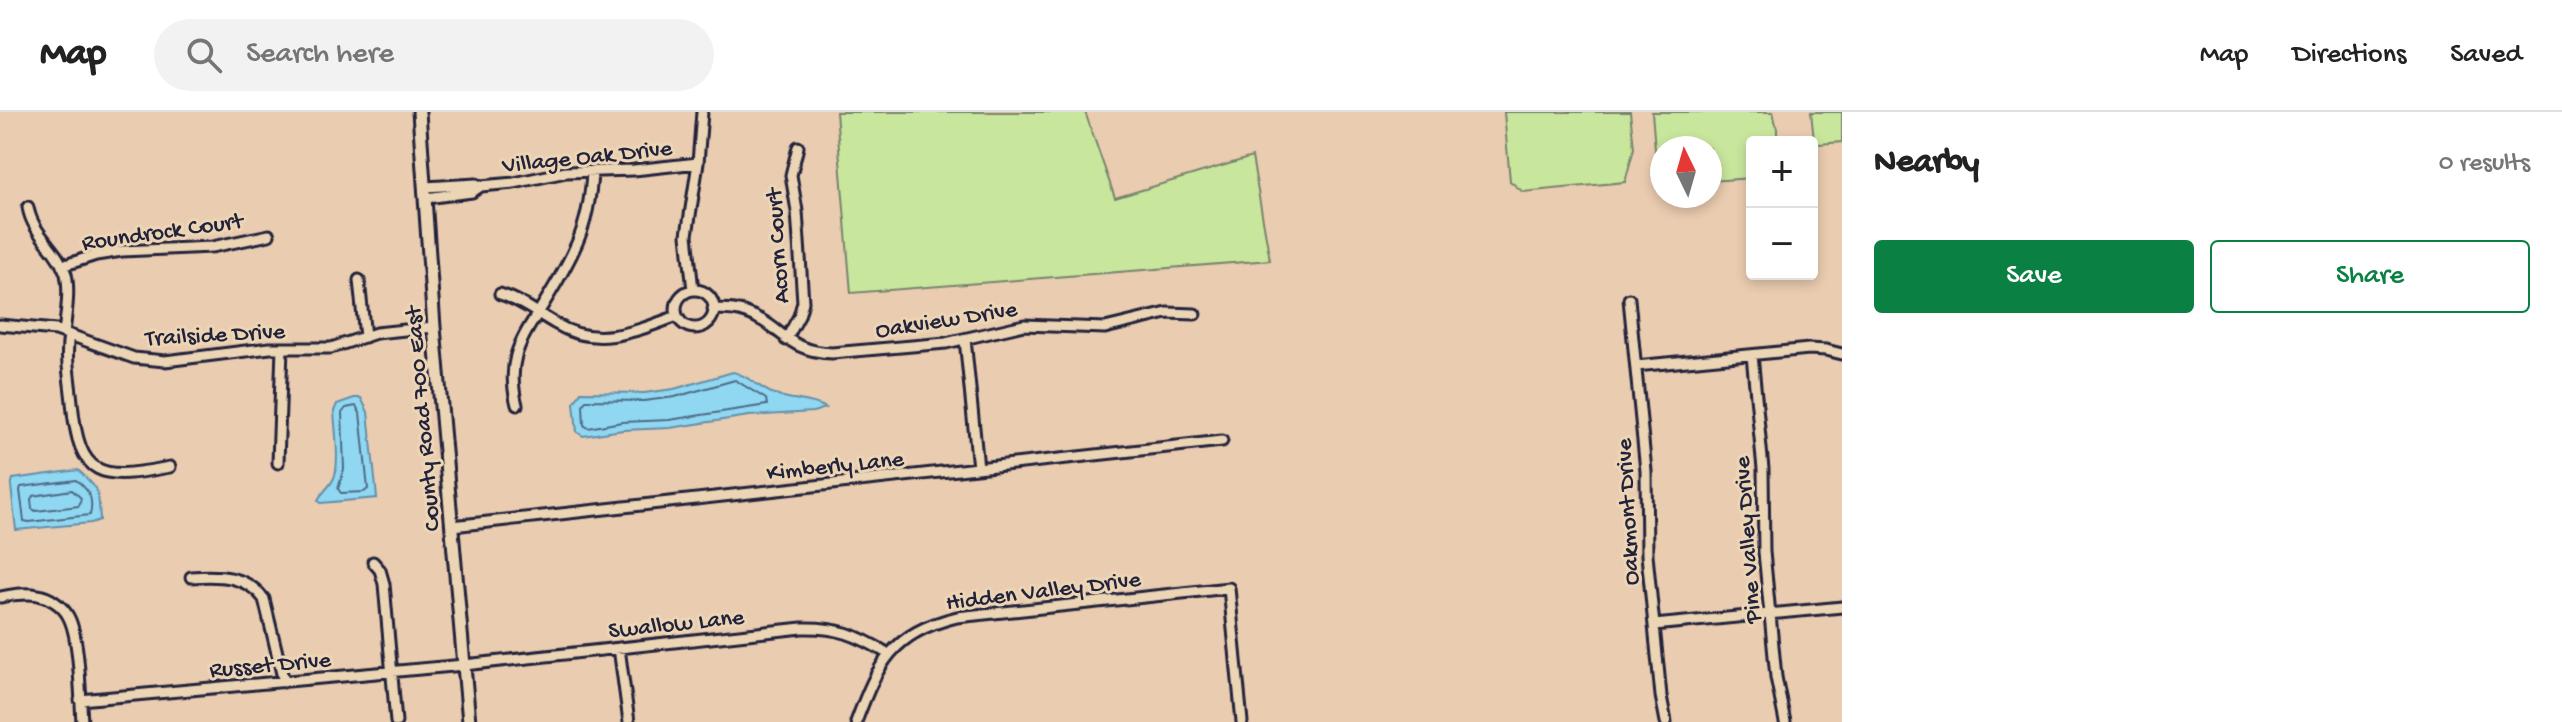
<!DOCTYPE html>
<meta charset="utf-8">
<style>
body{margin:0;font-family:"Gochi Hand",sans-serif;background:#f2f2f2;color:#222}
.controls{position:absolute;right:24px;top:24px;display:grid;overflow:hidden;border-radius:8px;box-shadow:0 4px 12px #0003}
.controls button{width:72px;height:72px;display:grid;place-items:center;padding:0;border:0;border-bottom:2px solid #e0e0e0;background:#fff;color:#222;font:40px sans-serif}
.compass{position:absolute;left:1650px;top:24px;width:72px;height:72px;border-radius:50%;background:#fff;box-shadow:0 4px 12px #0003;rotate:355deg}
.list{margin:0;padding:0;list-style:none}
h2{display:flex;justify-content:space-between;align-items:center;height:104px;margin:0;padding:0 32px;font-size:34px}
h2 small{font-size:26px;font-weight:400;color:#767676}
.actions{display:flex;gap:16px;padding:24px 32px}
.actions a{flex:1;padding:18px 0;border:2px solid #0b8043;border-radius:8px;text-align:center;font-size:28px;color:#0b8043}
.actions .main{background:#0b8043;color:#fff}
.icon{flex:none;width:44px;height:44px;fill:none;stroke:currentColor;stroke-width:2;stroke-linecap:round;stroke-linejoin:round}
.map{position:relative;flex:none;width:1842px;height:610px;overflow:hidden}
header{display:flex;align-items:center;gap:48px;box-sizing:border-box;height:112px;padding:0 40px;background:#fff;border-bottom:2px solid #e0e0e0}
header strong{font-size:38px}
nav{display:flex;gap:44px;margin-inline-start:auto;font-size:28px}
.search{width:560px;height:72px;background:#f2f2f2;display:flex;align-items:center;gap:20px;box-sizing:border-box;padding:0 28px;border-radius:44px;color:#767676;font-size:30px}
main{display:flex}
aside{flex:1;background:#fff}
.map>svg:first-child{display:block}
</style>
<header>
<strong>Map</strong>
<div class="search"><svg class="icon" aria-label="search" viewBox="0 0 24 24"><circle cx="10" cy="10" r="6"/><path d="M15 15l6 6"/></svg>Search here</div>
<nav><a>Map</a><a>Directions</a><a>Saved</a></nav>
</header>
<main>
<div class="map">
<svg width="1842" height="610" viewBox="0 0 1842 610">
<rect width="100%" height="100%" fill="#eaccb0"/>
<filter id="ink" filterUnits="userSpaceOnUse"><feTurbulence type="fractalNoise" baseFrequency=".0125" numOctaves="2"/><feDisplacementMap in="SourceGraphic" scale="16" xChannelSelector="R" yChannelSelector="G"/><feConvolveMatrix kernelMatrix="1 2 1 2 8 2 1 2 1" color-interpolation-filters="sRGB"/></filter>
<g filter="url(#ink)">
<!-- green -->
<path fill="#c9e69d" stroke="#76846c" stroke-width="2" d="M836 0H1085L1115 86 1252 45 1270 148 851 181Z
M1504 0H1630L1634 36 1625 70 1523 80 1510 69Z
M1652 0H1773L1777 17V30H1752V66L1710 69V36H1662V65L1657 62Z
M1811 0H1842V30L1819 32 1814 28Z"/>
<!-- water -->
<path fill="#90d7f2" stroke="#648fa9" stroke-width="2" d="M733 260C748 263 760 277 774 282 790 289 811 287 826 296L813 300 749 304 670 316 623 318 583 324 577 320 574 291 581 280 644 281 674 277Z
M354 286H361L368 300 377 386 321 391 318 388C322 380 330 375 334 366 340 351 335 317 334 299L337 292Z
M78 358C101 379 98 378 100 408L91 411 16 418 11 374 13 367Z"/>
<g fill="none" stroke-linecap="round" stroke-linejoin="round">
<!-- shore -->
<path stroke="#4e6a84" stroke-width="2" d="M735 268 766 287 767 293 669 308 622 310 588 316 584 313 583 293 586 288 644 289 675 285Z
M356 294 360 301 368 377 364 380 341 381 338 377 344 357 342 301 346 296Z
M76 368C89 378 94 386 90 403L29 410 24 409 20 378 21 375Z
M72 378 81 386 79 394 36 399 32 397 31 387 33 384Z"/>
<defs>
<path id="minor" d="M425 75 476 72 481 74 514 71 566 60 634 58 698 51
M426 86 472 80 481 74
M28 95C32 122 58 137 66 162 70 179 66 203 64 221
M62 154 96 143 122 139 212 135 269 123
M359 168 365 225
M693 178 687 123 698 51 702 0
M676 197a19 19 0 1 1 38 0a19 19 0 1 1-38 0Z
M500 182C521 188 538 202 556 212 596 237 637 219 677 204
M1629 187 1646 359 1647 443 1661 584 1666 610
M713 197C724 197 736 197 746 201 781 213 787 240 832 241L946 231 1024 213 1105 216 1167 201 1195 202
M0 213 56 218 134 246 165 249 270 236H331L376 221 434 215
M69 223C65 245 70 268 72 290 79 368 101 368 170 355
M965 227 978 356
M786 228 799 204 803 190 797 99 791 63 798 35
M1752 243 1763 357 1764 440 1776 565 1785 610
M1636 254 1809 237 1826 238 1842 242
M517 293C507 254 517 232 538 201 552 179 567 154 577 131 587 108 591 83 592 59
M278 351 282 236
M452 414 1222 329
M373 450 380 458 384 472 396 610
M191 465C219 463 246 463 264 487L284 570
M0 485C12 483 26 480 38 483 49 485 62 493 68 504 80 525 80 584 82 610
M1654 513 1842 495
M619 536 629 610
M80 588 464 553 802 516C838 515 857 523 887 541
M856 610C878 551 892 521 957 505L1229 476 1242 610"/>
<path id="major" d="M419 0 434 215 469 610"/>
</defs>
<!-- minor casing -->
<use href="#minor" stroke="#22223b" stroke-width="15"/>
<!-- major casing -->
<use href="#major" stroke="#22223b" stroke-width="17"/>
<!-- minor -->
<use href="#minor" stroke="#ecd5b5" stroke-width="9"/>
<!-- major -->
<use href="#major" stroke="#ecd5b5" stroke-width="11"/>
</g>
</g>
<g text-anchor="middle" stroke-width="6" stroke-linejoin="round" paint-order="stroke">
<!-- street labels -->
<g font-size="24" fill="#22223b" stroke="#ecd5b5">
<text transform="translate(587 43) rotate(-6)" y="8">Village Oak Drive</text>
<text transform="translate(162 118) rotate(-8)" y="8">Roundrock Court</text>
<text transform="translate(776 134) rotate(-94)" y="8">Acorn Court</text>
<text transform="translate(946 206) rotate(-9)" y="8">Oakview Drive</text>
<text transform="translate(215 221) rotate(-3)" y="8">Trailside Drive</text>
<text transform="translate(421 307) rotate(-95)" y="8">County Road 700 East</text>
<text transform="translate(835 352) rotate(-6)" y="8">Kimberly Lane</text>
<text transform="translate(1626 400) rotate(-93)" y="8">Oakmont Drive</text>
<text transform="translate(1746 428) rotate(-94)" y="8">Pine Valley Drive</text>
<text transform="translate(1043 477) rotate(-7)" y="8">Hidden Valley Drive</text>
<text transform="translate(676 510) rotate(-6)" y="8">Swallow Lane</text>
<text transform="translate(270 551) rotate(-5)" y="8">Russet Drive</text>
</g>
</g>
</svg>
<div class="controls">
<button>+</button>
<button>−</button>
</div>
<svg class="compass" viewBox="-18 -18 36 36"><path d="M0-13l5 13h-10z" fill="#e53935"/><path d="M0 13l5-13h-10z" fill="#767676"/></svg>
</div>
<aside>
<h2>Nearby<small>0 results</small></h2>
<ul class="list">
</ul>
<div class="actions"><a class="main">Save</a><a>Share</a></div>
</aside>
</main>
